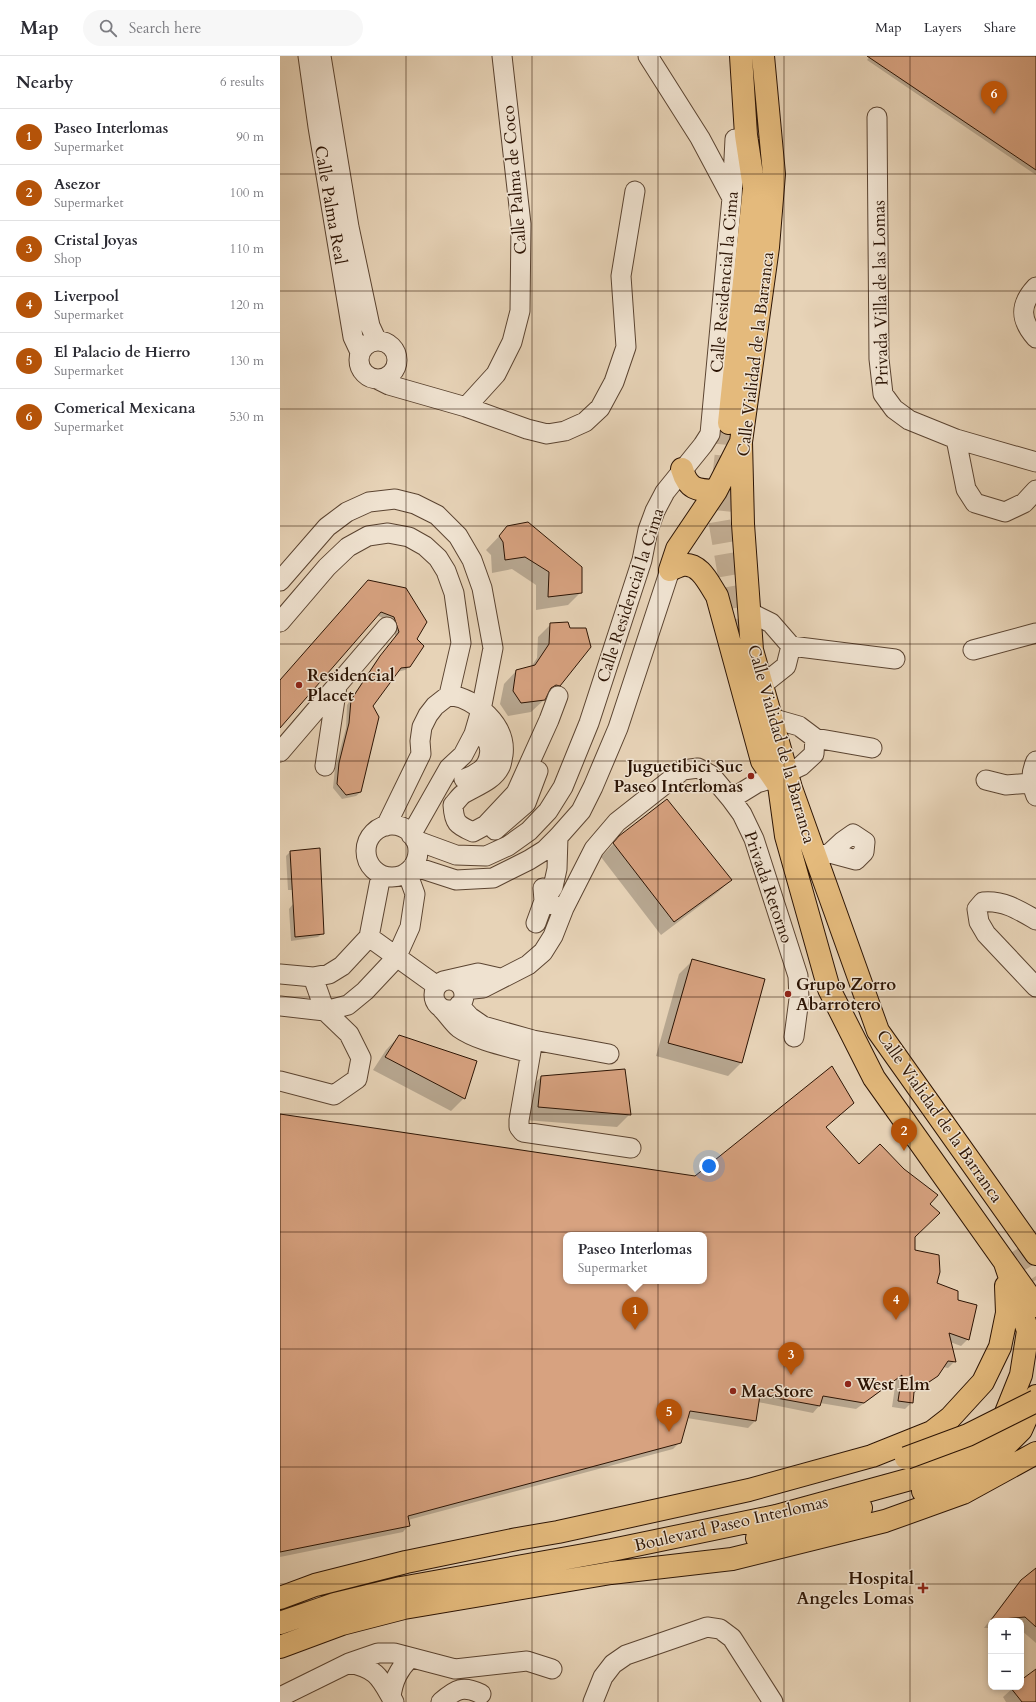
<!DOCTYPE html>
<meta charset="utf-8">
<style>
body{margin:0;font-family:Cardo,serif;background:#f7f7f7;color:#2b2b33}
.controls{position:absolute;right:12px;bottom:12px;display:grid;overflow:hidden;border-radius:8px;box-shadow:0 2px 6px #0003}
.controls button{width:36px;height:36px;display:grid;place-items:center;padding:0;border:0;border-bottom:1px solid #e1e1e2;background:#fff;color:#2b2b33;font:20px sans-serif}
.you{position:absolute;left:429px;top:1110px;width:14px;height:14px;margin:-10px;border:3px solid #fff;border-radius:50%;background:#1a73e8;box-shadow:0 0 0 6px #1a73e833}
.badge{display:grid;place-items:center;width:26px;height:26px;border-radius:50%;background:#b45309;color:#fff;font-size:13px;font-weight:700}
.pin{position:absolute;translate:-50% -33px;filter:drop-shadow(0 1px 2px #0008)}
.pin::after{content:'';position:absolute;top:21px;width:14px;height:12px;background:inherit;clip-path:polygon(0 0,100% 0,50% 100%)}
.popup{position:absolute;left:283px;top:1176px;width:144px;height:52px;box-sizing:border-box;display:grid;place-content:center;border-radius:8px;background:#fff;filter:drop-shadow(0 1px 3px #0005);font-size:13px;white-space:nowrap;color:#7c7c81}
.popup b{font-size:15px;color:#2b2b33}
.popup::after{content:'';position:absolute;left:50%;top:100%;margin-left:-8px;border:8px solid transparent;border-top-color:#fff}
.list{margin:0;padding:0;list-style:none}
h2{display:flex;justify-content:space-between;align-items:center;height:52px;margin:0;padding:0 16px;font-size:17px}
h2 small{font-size:13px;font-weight:400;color:#7c7c81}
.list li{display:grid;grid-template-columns:26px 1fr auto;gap:12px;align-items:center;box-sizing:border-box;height:56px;padding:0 16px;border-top:1px solid #e1e1e2}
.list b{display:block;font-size:15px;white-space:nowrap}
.list p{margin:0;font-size:13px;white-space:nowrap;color:#7c7c81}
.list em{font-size:13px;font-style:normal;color:#7c7c81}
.icon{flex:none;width:22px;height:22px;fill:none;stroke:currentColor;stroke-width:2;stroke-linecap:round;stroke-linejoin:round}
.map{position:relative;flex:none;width:756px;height:1646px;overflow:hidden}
header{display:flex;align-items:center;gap:24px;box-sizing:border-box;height:56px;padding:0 20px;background:#fff;border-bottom:1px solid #e1e1e2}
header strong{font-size:19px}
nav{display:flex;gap:22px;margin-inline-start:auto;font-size:14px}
.search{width:280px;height:36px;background:#f7f7f7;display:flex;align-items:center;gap:10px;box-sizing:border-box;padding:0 14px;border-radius:22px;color:#7c7c81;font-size:15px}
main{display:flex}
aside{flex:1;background:#fff}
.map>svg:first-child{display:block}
</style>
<header>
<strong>Map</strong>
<div class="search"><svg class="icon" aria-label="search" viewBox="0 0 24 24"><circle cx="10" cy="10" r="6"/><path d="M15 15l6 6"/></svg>Search here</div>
<nav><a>Map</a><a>Layers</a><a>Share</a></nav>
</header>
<main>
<aside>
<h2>Nearby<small>6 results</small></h2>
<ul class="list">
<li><span class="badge">1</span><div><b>Paseo Interlomas</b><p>Supermarket</p></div><em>90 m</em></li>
<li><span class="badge">2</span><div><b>Asezor</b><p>Supermarket</p></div><em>100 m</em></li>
<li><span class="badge">3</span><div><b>Cristal Joyas</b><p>Shop</p></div><em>110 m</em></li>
<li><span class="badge">4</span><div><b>Liverpool</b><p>Supermarket</p></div><em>120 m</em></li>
<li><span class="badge">5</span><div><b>El Palacio de Hierro</b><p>Supermarket</p></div><em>130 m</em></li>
<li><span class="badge">6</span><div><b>Comerical Mexicana</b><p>Supermarket</p></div><em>530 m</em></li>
</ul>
</aside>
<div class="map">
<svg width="756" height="1646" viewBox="0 0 756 1646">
<rect width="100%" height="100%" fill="#e7d3b7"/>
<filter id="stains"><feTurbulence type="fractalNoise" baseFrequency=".005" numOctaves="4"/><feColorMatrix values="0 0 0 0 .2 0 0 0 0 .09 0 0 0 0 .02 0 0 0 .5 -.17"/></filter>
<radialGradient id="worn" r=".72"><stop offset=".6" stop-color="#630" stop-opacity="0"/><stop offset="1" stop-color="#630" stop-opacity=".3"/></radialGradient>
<!-- shadow -->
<path fill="#0003" fill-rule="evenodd" d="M590 0H756V119L587 4Z
M228 471 301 536 288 549 256 554V529L232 513 212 517 211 499 206 494Z
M84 529 135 583 130 610 125 614 117 616 92 650 81 736 76 740 62 743 53 732 55 712 66 672 67 649 96 605 116 581 110 565 96 559 0 670V625Z
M271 568 280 629 251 656 228 660 220 648 224 628 237 614 251 611 257 602 258 581Z
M340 781 451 824 438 836 381 879 321 801Z
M10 796 37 834H8L6 800Z
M13 848 43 877 38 881 11 885 9 853Z
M412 905 484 924 461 1007 448 1020 376 1000 399 918Z
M119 980 184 1042 171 1055 93 1014 106 994Z
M261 1021 350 1058 337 1071 245 1064 248 1034Z
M0 1059 416 1121 545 1071 579 1109 649 1148 634 1181V1195L656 1228 677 1245 688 1283 681 1290 670 1286 675 1305 668 1312 663 1311 650 1326 632 1338V1346L625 1353 612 1351 616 1324 576 1353 540 1347 539 1350 533 1357 478 1346 475 1365 468 1372 407 1362 400 1386 393 1393 128 1464 129 1469 123 1476 0 1501ZM286 1179H424V1225H286Z
M756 1513V1587L741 1574V1565H711V1572H704L733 1534Z
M756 1615V1646H726L723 1641 734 1631H741V1626Z"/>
<!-- building -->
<path fill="#d7a280" stroke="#2c1404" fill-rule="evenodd" d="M587 0H756V114Z
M248 466 302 511V537L268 541 269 516 245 501 225 504 223 486 219 480 227 470Z
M88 524 126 532 147 566 137 583 144 590 130 611 121 612 93 650 99 661 81 736 66 739 57 728 59 707 69 667 71 644 100 600 119 576 114 561 101 556 0 672V624Z
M288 566 290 572H306L311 591 280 630 276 629 271 632 265 644 241 647 233 635 236 614 255 609 269 588 270 567Z
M387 743 452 824 394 866 333 787 339 780Z
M40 792 44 878 15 881 10 795Z
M412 903 485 923 462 1007 388 987Z
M119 979 197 1005 185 1043 105 1001Z
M552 1010 574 1047 546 1071 579 1108 600 1088 624 1113 658 1139 650 1148 660 1157 635 1181V1194L659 1199 660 1216 657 1227 678 1235V1244L697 1249 689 1284 669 1277 676 1306 668 1305 658 1320 634 1336 633 1347 618 1345 622 1319 584 1347 543 1340 540 1350 480 1339 476 1365 410 1355 401 1387 128 1460 130 1470 0 1496V1058L415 1120ZM286 1179H424V1225H286Z
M345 1013 351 1059 258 1051 261 1020Z
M756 1512V1571L745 1561 711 1564 741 1524Z
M756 1613V1646H742L730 1631H741V1624Z"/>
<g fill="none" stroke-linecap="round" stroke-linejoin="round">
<!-- major-tunnel -->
<path stroke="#c2ad93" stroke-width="22" stroke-dasharray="22 11" stroke-linecap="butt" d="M449 367 439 463 464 605
M737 1193 756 1224"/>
<defs>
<path id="minor" d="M28 0 38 71 73 281 80 296
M41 0 69 171 90 270 97 285
M368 0 420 82 452 142
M597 61 599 303 603 338 614 353 629 364 676 383 756 406
M756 231C739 249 740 264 756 282
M79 304a19 19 0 1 1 38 0a19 19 0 1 1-38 0Z
M97 323 109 329 186 351 247 373 267 378 285 375 305 366 320 352 334 326 346 291 341 220 355 135
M186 351 216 318 232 286 240 255 241 168 222 0
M676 383 686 433 695 447 725 456 744 447 756 434
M0 525 47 471 67 456 89 446 115 443 135 448 157 459 178 480 192 504 202 532 213 592 201 654 194 678 183 699 169 712 131 779
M469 556 491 567 511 590 506 610 482 629
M0 566 47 511 68 491 88 480 108 477 129 481 145 490 158 502 166 515 174 537 181 587 169 639 155 650 148 659 142 671 140 685 141 698 106 770
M511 590 615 603
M693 594 756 577
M169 639C196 643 227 669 223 699 222 703 222 708 220 711 213 725 196 730 183 738 179 741 176 746 173 749 174 767 177 769 193 776L206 769 236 737 269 664 278 640
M491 662 519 670 535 682 534 698 521 710 506 717
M535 682 592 692
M0 696 107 571
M756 705C750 718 751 727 756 740
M45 710 57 630
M184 723C190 721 196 718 201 714 210 707 214 688 203 681 201 680 197 679 194 678
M706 724 726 729 751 727
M451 743 477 727 493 722
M86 795a26 26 0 1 1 52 0a26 26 0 1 1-52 0Z
M215 774 246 747 258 715
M278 781 277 813 273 831 264 845 284 852
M135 784 176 799 206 800 228 790 249 775 268 755 283 731 309 667 362 504 368 474 375 455 385 436 423 389 430 378 452 142 455 83
M535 801 550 797 576 804 584 796 585 786 573 778 563 785 550 797
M133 810 176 824 213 822 249 804 265 794 278 781 301 755 313 731 338 672 390 514
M756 864C739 854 723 844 703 846L697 853 699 866 706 878 756 931
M256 867 264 845 263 832
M89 881 157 930
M0 918 33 921 49 918 62 910 89 881 101 819
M154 939a15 15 0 1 1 30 0a15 15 0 1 1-30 0Z
M163 925 198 917 220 922
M183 934 203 932 248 909 263 896 273 880 284 852 314 793 337 766 403 714 418 712 431 719 451 743 462 758 474 783 518 920 519 943 514 981
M179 949 190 961 203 970 253 984 329 998
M0 950 45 955 68 949 85 935 116 902 130 871 135 838 127 816
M162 953C168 959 173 967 179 972 197 985 229 991 250 997
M253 984 239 1064V1071L243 1076 351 1092
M0 1025 54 1039 77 1023 81 1002 69 978 45 955 33 921
M69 1607C98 1613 100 1622 114 1646
M0 1641 69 1607 98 1597H114L175 1613 247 1605 272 1613
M111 1641C113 1624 119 1613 130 1602
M161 1646C176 1633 183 1629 201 1638
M313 1646 323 1621 333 1608 346 1599 427 1571 440 1573 452 1582 493 1646"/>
<path id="major" d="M483 0 494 118 488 191 461 386 463 468 472 594 511 732 598 975 756 1198
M449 367 474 132 466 79 461 0
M402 413C408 434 417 434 436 435
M390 514C394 512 398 510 402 509 420 506 429 528 437 540L482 705 501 733
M390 514 397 493 436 435 460 388
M499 729 506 780 549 933 594 1022 756 1250
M643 1435 663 1429 707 1408 741 1374 756 1340
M477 1482 581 1452
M0 1542 35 1529 126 1506 237 1483 278 1476 469 1434 592 1400 652 1376 670 1362 703 1326 720 1291 727 1257 726 1230
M0 1567 55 1548 121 1532 332 1494 496 1460 638 1421 692 1396 723 1364 741 1319 748 1275 725 1207
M0 1591 62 1568 124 1552 331 1517 452 1503 605 1465 683 1437 756 1397"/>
</defs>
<!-- minor casing -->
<use href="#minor" stroke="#5b4431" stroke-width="21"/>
<!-- major casing -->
<use href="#major" stroke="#2c1404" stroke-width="24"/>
<!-- minor -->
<use href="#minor" stroke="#efe2d0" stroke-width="19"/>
<!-- major -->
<use href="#major" stroke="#e4ba7c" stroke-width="22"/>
<defs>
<path id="major-bridge" d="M626 1402 688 1379 756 1345"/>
</defs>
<!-- major-bridge casing -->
<use href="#major-bridge" stroke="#2c1404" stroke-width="24" stroke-linecap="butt"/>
<!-- major-bridge -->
<use href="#major-bridge" stroke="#e4ba7c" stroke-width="22"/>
</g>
<!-- grid -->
<path fill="none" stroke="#2c1404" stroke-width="1" stroke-opacity="0.55" d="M126 0V1646M252 0V1646M378 0V1646M504 0V1646M630 0V1646M0 118H756M0 235H756M0 353H756M0 470H756M0 588H756M0 705H756M0 823H756M0 941H756M0 1058H756M0 1176H756M0 1293H756M0 1411H756M0 1528H756"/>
<!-- markers -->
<g fill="#8f2418" stroke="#efe2d0" stroke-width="1.5">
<circle cx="19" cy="629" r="4"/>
<circle cx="471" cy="720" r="4"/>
<circle cx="508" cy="938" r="4"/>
<circle cx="568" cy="1328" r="4"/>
<circle cx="453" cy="1335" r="4"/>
<path d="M641 1526h4v4h4v4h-4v4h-4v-4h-4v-4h4z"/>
</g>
<g text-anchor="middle" stroke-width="3" stroke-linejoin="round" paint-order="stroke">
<!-- street labels -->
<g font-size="17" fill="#2c1404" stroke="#efe2d0">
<text transform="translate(234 124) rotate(-95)" y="6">Calle Palma de Coco</text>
<text transform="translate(51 149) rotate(80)" y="6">Calle Palma Real</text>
<text transform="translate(444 226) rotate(-85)" y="6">Calle Residencial la Cima</text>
<text transform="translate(600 237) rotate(-91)" y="6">Privada Villa de las Lomas</text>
<text transform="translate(475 298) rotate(-83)" y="6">Calle Vialidad de la Barranca</text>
<text transform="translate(350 539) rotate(-72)" y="6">Calle Residencial la Cima</text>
<text transform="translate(502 688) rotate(74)" y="6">Calle Vialidad de la Barranca</text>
<text transform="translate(489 831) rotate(71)" y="6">Privada Retorno</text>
<text transform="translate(660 1060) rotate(55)" y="6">Calle Vialidad de la Barranca</text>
<text transform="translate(451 1467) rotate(-13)" y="6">Boulevard Paseo Interlomas</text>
</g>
<!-- poi labels -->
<g font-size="17" font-weight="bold" fill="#2c1404" stroke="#efe2d0" text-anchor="start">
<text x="27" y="625">Residencial<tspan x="27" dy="20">Placet</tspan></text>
<text x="463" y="716" text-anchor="end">Juguetibici Suc<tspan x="463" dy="20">Paseo Interlomas</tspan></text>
<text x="516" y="934">Grupo Zorro<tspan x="516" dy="20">Abarrotero</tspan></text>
<text x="576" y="1334">West Elm</text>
<text x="461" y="1341">MacStore</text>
<text x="634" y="1528" text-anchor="end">Hospital<tspan x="634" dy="20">Angeles Lomas</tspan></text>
</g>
</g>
<rect width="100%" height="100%" filter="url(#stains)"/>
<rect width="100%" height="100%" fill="url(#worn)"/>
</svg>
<div class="controls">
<button>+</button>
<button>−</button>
</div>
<div class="you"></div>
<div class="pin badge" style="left:355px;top:1274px">1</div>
<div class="popup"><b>Paseo Interlomas</b>Supermarket</div>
<div class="pin badge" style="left:624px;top:1095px">2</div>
<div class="pin badge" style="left:511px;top:1319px">3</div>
<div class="pin badge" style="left:616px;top:1264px">4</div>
<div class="pin badge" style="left:389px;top:1376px">5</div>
<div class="pin badge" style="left:714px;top:58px">6</div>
</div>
</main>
